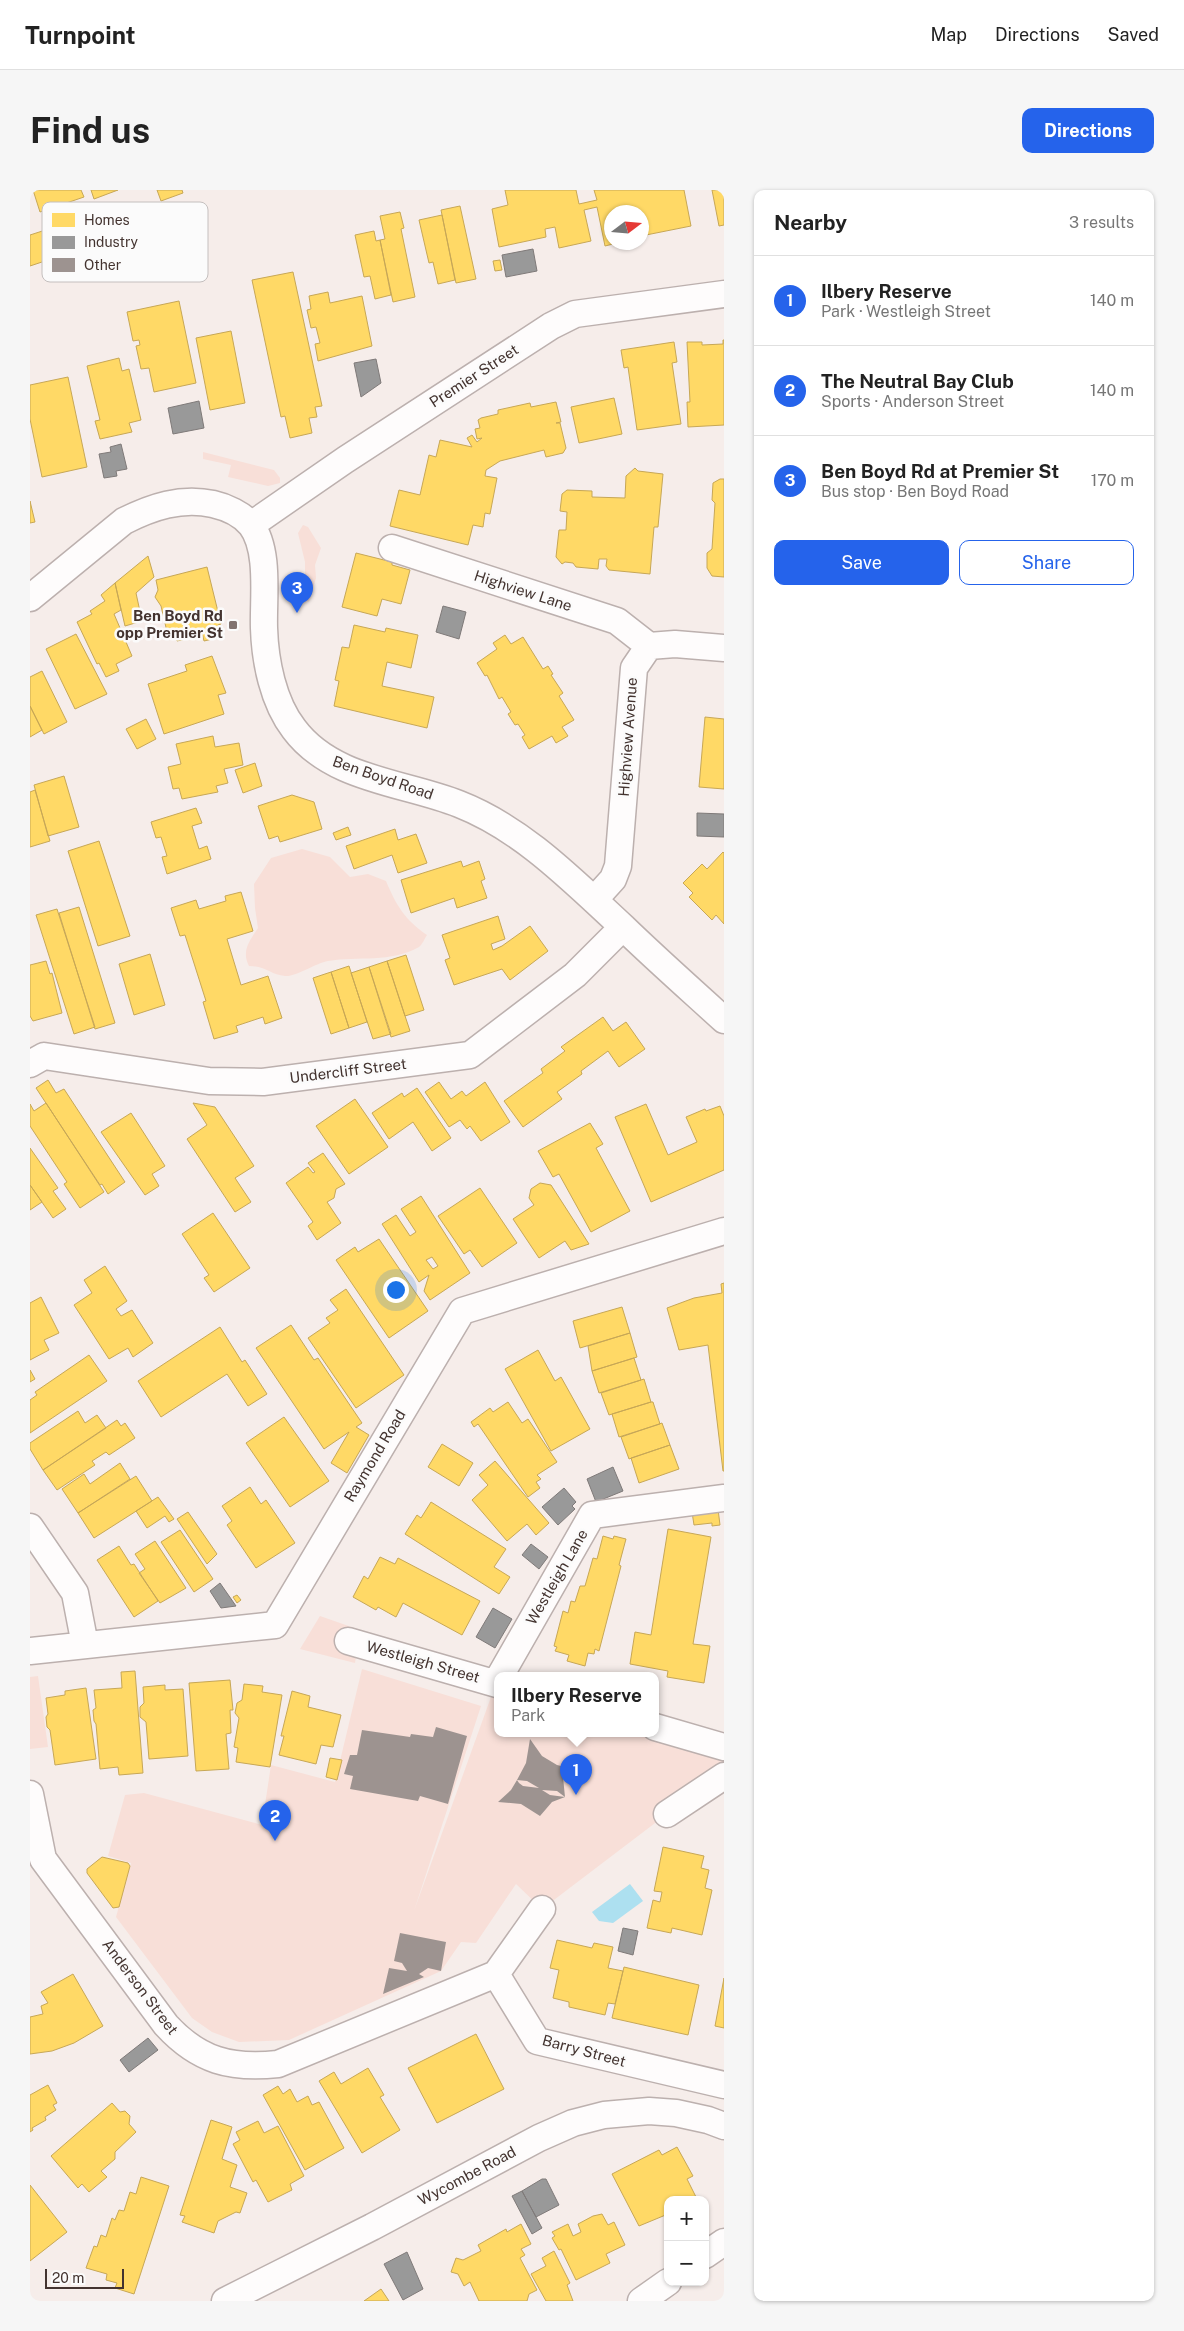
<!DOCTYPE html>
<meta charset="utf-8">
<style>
body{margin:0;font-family:"Public Sans",sans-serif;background:#f6f6f6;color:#222}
.controls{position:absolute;right:15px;bottom:15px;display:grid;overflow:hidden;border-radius:10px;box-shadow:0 1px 4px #0004}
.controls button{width:45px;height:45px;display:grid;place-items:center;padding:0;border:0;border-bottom:1px solid #e0e0e0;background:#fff;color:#222;font:25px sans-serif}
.compass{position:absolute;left:574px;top:15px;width:45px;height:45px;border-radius:50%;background:#fff;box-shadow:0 1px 4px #0004;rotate:74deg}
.scale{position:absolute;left:15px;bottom:12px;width:79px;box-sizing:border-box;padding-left:5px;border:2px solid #43332f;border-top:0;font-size:14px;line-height:18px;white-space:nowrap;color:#43332f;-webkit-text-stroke:4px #fbfbfb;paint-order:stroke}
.you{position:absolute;left:365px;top:1099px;width:18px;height:18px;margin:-12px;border:4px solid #fff;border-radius:50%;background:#1a73e8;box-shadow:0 0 0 8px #1a73e833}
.badge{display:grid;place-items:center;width:32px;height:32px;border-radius:50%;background:#2563eb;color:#fff;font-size:16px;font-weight:700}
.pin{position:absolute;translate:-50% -41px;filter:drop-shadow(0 1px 2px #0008)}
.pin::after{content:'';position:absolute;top:26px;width:18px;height:15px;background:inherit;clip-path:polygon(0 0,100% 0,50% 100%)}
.popup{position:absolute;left:464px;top:1482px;width:165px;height:65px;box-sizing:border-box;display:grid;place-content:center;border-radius:10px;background:#fff;filter:drop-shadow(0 1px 4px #0005);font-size:16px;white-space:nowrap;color:#767676}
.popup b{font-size:19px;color:#222}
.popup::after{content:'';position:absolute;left:50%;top:100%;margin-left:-10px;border:10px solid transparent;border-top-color:#fff}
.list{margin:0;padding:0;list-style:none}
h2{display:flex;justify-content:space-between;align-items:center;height:65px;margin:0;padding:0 20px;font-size:21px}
h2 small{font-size:16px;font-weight:400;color:#767676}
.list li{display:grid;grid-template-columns:32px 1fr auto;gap:15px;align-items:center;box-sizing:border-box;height:90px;padding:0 20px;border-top:1px solid #e0e0e0}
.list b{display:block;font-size:19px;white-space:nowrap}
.list p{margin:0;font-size:16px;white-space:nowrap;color:#767676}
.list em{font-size:16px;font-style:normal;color:#767676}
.actions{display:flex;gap:10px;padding:15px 20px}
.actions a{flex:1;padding:11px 0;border:1px solid #2563eb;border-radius:10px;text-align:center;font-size:18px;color:#2563eb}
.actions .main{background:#2563eb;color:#fff}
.map{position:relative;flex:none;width:694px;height:2111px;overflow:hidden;border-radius:10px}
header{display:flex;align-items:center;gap:30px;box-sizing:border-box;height:70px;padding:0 25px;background:#fff;border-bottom:1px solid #e0e0e0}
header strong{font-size:24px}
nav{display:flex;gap:28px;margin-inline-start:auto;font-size:18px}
.intro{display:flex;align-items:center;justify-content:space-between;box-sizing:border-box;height:120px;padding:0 30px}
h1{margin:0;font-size:35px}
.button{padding:12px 22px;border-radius:10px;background:#2563eb;color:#fff;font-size:18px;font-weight:700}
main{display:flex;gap:30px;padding:0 30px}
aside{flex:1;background:#fff;border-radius:10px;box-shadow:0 1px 4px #0004}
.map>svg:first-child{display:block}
</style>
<header>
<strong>Turnpoint</strong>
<nav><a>Map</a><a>Directions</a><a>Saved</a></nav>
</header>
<div class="intro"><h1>Find us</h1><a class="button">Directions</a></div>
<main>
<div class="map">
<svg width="694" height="2111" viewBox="0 0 694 2111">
<rect width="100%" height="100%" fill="#f6edea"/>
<!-- green -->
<path fill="#f8dfd8" d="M173 262 244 280 250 288V293L238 296 198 287 201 275 173 269Z
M273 335 278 337 291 358 285 375 286 388 279 412 273 409 275 394V372L268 343Z
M272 659 300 667 320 687 338 684 356 691C366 715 375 730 397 745 395 748 392 755 389 757 361 773 328 766 298 771 286 773 266 787 255 786 241 785 236 776 219 776 211 761 220 750 228 738L225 718 224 694 241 668Z
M290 1426 330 1440 325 1473 270 1459Z
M332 1479 451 1516 384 1721 466 1493 467 1544H625L694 1557V1586L637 1624 512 1719 486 1694 446 1753 431 1752 411 1781 259 1850 209 1852 182 1842 162 1828 86 1727 101 1673 78 1666 95 1605 114 1603 232 1635 241 1575 305 1592Z
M8 1486 18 1557 0 1559V1487Z"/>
<!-- water -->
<path fill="#ade0f0" d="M600 1694 613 1711 583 1733 569 1731 562 1722Z"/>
<!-- homes -->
<path fill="#ffd966" stroke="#c7a756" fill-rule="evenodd" d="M3 0H51L54 7 10 22Z
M61 0H88L64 9Z
M127 0H152L153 3 131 11Z
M475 0H546L549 14 567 10 564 0H654L661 36 616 45 614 36H612V22H582V52H591L575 56 567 17 554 20 561 51 529 58 525 37 515 39 516 47 469 57 462 19 478 15Z
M682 0H694V35L689 36Z
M430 16 446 89 426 93 411 20Z
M370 22 374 38 371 39 385 107 363 112 350 50 355 49 350 26Z
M412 25 425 90 408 94 403 72 399 73 389 30Z
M55 32 68 72 33 84 27 67 0 76V45L31 35 32 40Z
M344 41 346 51 350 50 361 105 345 109 340 86 334 87 325 45Z
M470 70 472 80 465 81 463 71Z
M263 82 292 216 285 217 287 227 279 228 282 243 260 248 255 226 251 227 222 90Z
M298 102 300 113 332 106 342 156 288 171 285 154 290 153 286 137 281 138 277 120 281 119 279 106Z
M149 111 166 193 124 202 119 178 111 179 106 156 110 155 109 150 103 151 97 122Z
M201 141 215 213 180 220 166 148Z
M693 150H694V235L658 237 657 212H660L657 152H672V155L693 154Z
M644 152 647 172 642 173 651 234 607 240 598 177 594 178 591 160Z
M89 168 92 181 99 179 111 230 99 233 102 242 70 249 65 231 70 230 57 176Z
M38 187 57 277 12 287 0 229V195Z
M584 208 592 244 549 253 541 217Z
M526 212 531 232 526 233H530L536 258 533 263 516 267 514 260 470 271 456 280 455 286 467 288 460 324 455 323 453 337 443 335 438 355 360 336 369 300 390 305 399 265 406 267 410 250 442 257 437 248 442 245 447 252 452 248 447 249 445 239 450 238 448 230 451 228 468 224V220L500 213 501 217Z
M605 278 608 281 633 284 628 337H624L620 384 579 380 576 376 577 369H569L568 379 546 377 543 373 535 372 532 374 526 367 529 340H536L537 322 530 321 532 304 537 300 562 301V307L595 308 596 286Z
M690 289H694V387L682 386 677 378V363L682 359 685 313 682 310 683 293Z
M0 311 5 332 0 333Z
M326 363 362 372V375L380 380 371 414 352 409 347 426 312 417Z
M118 366 124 387 106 403 112 431 95 436 85 393Z
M177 377 191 434 188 435 191 447 174 451 171 438 162 440 164 447 147 451 146 445 138 446 131 416 125 407 128 400 126 390Z
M85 393 91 420 84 424 102 466 86 474 89 481 76 487 69 473 67 474 47 432 62 424 60 421 75 411 71 405Z
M324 435 355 442 356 438 388 445 381 478 357 472 352 496 404 507 397 538 304 516 309 491 305 490 312 457 319 458Z
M46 444 77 504 45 519 16 459Z
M475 445 481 454 493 447 513 479 518 476 523 484 521 485 533 503 529 506 544 530 532 537 538 546 526 553 522 546 499 559 492 547 495 545 488 534 485 535 478 524 481 522 472 507 469 509 457 485 455 486 447 473 467 459 463 453Z
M182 466 196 503 188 505 194 524 134 544 118 494 157 481 155 475Z
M12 481 37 532 14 544 0 516V487Z
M0 516 12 540 0 547Z
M675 527 694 529V599L669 597Z
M116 529 126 549 107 559 96 539Z
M183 546 185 557 209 553 213 575 194 579 198 593 186 596 188 602 152 609 149 598 143 599 138 577 151 574 146 554Z
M225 573 232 596 213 603 205 580Z
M34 586 49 637 18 646 4 595Z
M5 600 20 651 0 657V602Z
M262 605 284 612 292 639 250 652 248 646 239 649 228 616Z
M166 618 172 633 162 636 169 659 177 656 181 669 137 684 132 667 137 666 131 647 126 648 121 632Z
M318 637 321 645 306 650 303 643Z
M365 639 368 650 386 644 397 673 368 683 362 665 324 679 316 656Z
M69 651 100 746 68 756 38 661Z
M693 662 694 663V734L686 725 682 730 659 707 663 703 653 693 672 674 677 679Z
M431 671 433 677 449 671 455 689 451 691 457 708 427 718 424 708 381 723 371 690Z
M211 702 223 741 197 749 211 795 238 786 252 828 235 834 233 827 206 836 208 842 184 849 173 812 176 811 155 745 150 746 141 718 166 710 169 719 196 711 195 706Z
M49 717 85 833 65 839 29 723Z
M27 719 65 837 44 844 6 725Z
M468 726 475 749 461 754 463 760 472 756 500 736 518 761 480 790 472 779 424 795 415 770 420 768 412 745Z
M120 764 135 815 104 825 89 774Z
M376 765 394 820 375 826 357 771Z
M16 771 20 784 22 783 32 823 3 831 0 826V775Z
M357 771 380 841 361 847 339 777Z
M319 776 337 832 319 838 301 782Z
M339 777 361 844 343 849 321 783Z
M301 782 319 838 301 844 283 788Z
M573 827 583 841 596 832 615 859 589 877 578 861 551 881 552 884 527 902 532 909 493 937 474 911 513 883 511 879 535 861 531 857Z
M18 890 26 903 34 899 95 992 78 1004 72 994 70 995 6 898Z
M409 892 421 909 432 901 436 906 455 892 480 932 451 951 440 936 437 939 430 930 419 937 395 902Z
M387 898 421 948 402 961 383 932 359 949 342 923 372 903 374 907Z
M325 909 358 957 319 984 286 936Z
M16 913 74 1002 50 1018 34 994 37 992 0 936V914L4 921Z
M163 913 185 917 224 976 205 988 221 1012 205 1022 157 949 177 935Z
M616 914 638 965 667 952 656 927 675 919 676 921 690 916 694 926V980L621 1012 585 927Z
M101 923 135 976 122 984 129 996 115 1005 71 942Z
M560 933 573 954 566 958 600 1021 561 1042 529 984 523 987 508 961Z
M0 958 28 998 23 1001 36 1019 23 1028 0 995Z
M293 963 315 994 306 999 304 1008 297 1012 311 1033 287 1050 278 1036 283 1032 256 993 278 977 283 983 285 982 278 973Z
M510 993 521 995 559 1054 541 1060 535 1051 509 1068 483 1029 504 1015 499 1008 501 999Z
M0 995 12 1012 0 1020Z
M450 998 487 1053 452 1077 440 1060 434 1064 408 1026Z
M391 1006 440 1083 400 1110 394 1101 399 1085 389 1092 352 1034 366 1025 380 1046 386 1042 371 1019ZM402 1067 408 1076 403 1079 396 1070Z
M183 1023 220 1078 184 1102 174 1088 179 1085 152 1044Z
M349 1049 398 1121 359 1148 306 1070 325 1057 328 1062Z
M75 1076 97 1111 86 1119 91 1126 102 1120 123 1153 103 1167 98 1158 79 1169 44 1115 62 1103 54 1090Z
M694 1093V1281H693L678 1155 649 1160 637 1118 664 1108 692 1103 691 1094Z
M316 1099 374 1185 326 1218 278 1148 300 1133 296 1128 308 1120 300 1110Z
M11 1107 29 1143 14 1150 19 1160 0 1170V1113Z
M592 1117 600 1143 550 1158 543 1131Z
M261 1135 284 1170 288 1168 332 1233 326 1237 339 1245 317 1283 301 1273 319 1242 294 1259 226 1158Z
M190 1137 212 1172 215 1170 237 1204 218 1216 197 1184 131 1227 108 1191Z
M600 1143 607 1167 562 1181 558 1156Z
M508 1160 525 1191 531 1187 560 1239 521 1261 475 1179Z
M59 1165 77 1191 0 1243V1210L7 1205 5 1202Z
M604 1168 611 1190 569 1203 562 1181Z
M0 1180 5 1189 0 1192Z
M614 1189 621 1212 579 1225 571 1203Z
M478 1212 492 1233 498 1229 527 1272 507 1285 511 1289 506 1292 510 1298 498 1307 448 1234 444 1237 441 1232 460 1218 463 1222Z
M621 1212H623L630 1234 589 1247 582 1224Z
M48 1221 55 1233 67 1225 76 1238 13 1280 0 1259V1253Z
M254 1227 299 1291 260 1317 216 1253Z
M87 1230 91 1236 95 1233 105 1248 79 1265 76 1262 62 1271 65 1275 27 1300 13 1280Z
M632 1233 640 1255 599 1269 591 1247Z
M412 1254 443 1273 429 1296 398 1277Z
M640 1255 649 1279 609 1293 601 1268Z
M465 1271 519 1333 506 1345 497 1334 477 1351 442 1310 458 1295 449 1285Z
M90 1273 100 1289 48 1323 32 1299 54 1284 60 1294Z
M106 1286 122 1311 64 1348 48 1323Z
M220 1297 231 1314 236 1310 265 1353 226 1378 197 1335 202 1331 192 1316Z
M128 1307 144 1329 139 1332 135 1326 117 1338 106 1321Z
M401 1312 476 1359 464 1377 480 1387 469 1404 375 1344 387 1325 391 1328Z
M688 1319 690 1335 682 1336V1333L664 1335 662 1322Z
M158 1322 187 1364 177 1374 147 1329Z
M638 1339 681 1347 663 1454 680 1456 674 1493 637 1487 638 1481 600 1474 605 1442 621 1445Z
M150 1340 183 1389 164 1402 131 1352Z
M573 1346 583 1349 584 1346 596 1349 589 1375 591 1376 569 1461 565 1459 564 1464 558 1463 555 1476 537 1471 539 1465 525 1461 527 1457 524 1456 533 1421 538 1423 541 1411 545 1412 550 1396H555L563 1368 567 1369Z
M125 1351 156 1398 130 1413 109 1383 115 1379 105 1364Z
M89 1356 101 1375 104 1374 128 1411 104 1427 67 1370Z
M350 1367 365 1374 368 1368 450 1411 432 1445 373 1413 366 1427 348 1417 346 1420 323 1407 334 1386 338 1389Z
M207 1405 211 1410 207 1413 203 1407Z
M105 1481 113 1583 89 1585 88 1577 70 1579 66 1534 64 1531 63 1520 66 1518 64 1500 92 1498 91 1482Z
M200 1490 203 1520H200L201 1543 196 1544 199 1579 166 1581 159 1493Z
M214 1494 233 1496 232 1502 252 1505 240 1577 206 1572 208 1558 204 1557 209 1528 205 1523 207 1513 212 1510Z
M135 1495V1500L153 1499 158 1566 119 1569 116 1532 110 1527V1517L114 1513 113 1497Z
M56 1498 66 1569 25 1575 20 1540 17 1537 16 1527 18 1524 16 1508 35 1505V1501Z
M262 1501 280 1506 278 1517 311 1525 303 1557 291 1555 286 1574 249 1565 254 1546H251Z
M300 1568 312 1570 307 1590 296 1587Z
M633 1657 674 1666 671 1678 679 1680 675 1698 682 1700 672 1745 642 1738 641 1743 617 1738 623 1710 630 1712 632 1702 624 1701Z
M72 1667 98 1673 100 1676 89 1717 83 1718 57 1683V1679Z
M527 1750 562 1758 564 1753 583 1757 578 1778 593 1781 585 1814 578 1813 575 1825 539 1817V1812L523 1808 529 1780 520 1778Z
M594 1777 669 1795 658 1845 582 1828Z
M43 1784 73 1836 44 1853 22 1861 0 1864V1827L13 1824 11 1816 18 1813 11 1802Z
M694 1788V1838L685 1836Z
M446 1844 474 1899 407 1933 378 1878Z
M338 1878 354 1905 350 1907 370 1940 332 1963 289 1891 304 1882 311 1894Z
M18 1895 27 1913 23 1915 26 1920 15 1927 16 1930 2 1938 3 1940 0 1942V1905Z
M248 1896 253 1904 260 1899 267 1912 278 1906 282 1915 289 1912 314 1958 275 1980 233 1905Z
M82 1913 90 1922 95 1921 100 1926 99 1934 106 1942 85 1962V1969L71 1981 77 1987 59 2002 52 1994 48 1998 21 1966Z
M181 1930 202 1937 192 1969 207 1975 200 1997 217 2003 210 2023 206 2022 188 2031 184 2043 152 2032 155 2026 150 2025Z
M228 1931 234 1943 248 1936 274 1986 260 1994 262 2000 238 2012 226 1990 223 1992 203 1954 210 1950 206 1942Z
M647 1957 663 1986 657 1989 666 2007 660 2010H638V2024L609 2036 582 1984 629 1960 632 1965Z
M111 1987 139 1996 104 2104 85 2098 87 2093 76 2090 77 2084 56 2078 64 2056 67 2057 71 2045 76 2047 82 2028 85 2030 89 2020 94 2021 100 2002 106 2004Z
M0 1995 37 2042 0 2071Z
M572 2024 578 2035 584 2032 595 2055 576 2064 580 2073 546 2090 531 2059 529 2060 522 2048 525 2046 522 2042 538 2034 543 2046 551 2042 548 2034 563 2026Z
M491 2034 501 2054 491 2059 495 2065 490 2068 507 2100 499 2104 497 2111H449L440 2092 434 2096 428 2084 421 2082 426 2068 433 2070 451 2061 448 2055 476 2039 477 2042Z
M524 2061 540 2093 537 2095 543 2111H516L501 2084 516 2076 512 2068Z
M351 2099 359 2111H334Z"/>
<!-- industry -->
<path fill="#999" stroke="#7f7a79" d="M503 59 507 81 476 87 472 65Z
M346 169 351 193 331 207 324 173Z
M169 211 174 238 143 244 138 218Z
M91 254 97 279 86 281 87 286 74 288 69 264 81 262 80 257Z
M413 416 436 422 429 449 406 442Z
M667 623 694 624V647L667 646Z
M583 1277 593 1301 566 1312 557 1289Z
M534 1298 546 1312 542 1316 545 1319 528 1335 512 1317Z
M501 1354 518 1367 509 1379 492 1365Z
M190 1393 206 1416 191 1418 180 1401Z
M463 1418 482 1429 465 1458 446 1447Z
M593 1738 608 1741 603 1765 588 1761Z
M118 1848 128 1860 99 1882 90 1870Z
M512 1989H516L529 2015 506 2027 492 2001Z
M492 2001 512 2038 502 2044 482 2006Z
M377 2062 393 2099 373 2110 354 2074Z"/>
<!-- building -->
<path fill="#9d9390" d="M406 1537 437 1546 418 1614 390 1606 388 1611 320 1599 323 1586 314 1584 320 1565H327L332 1540 380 1547 381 1544 403 1547Z
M500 1549 512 1566 527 1575 539 1578 533 1587 535 1607 527 1601 512 1600 520 1605 535 1607 522 1612 510 1626 491 1614 468 1612 481 1600 487 1590 489 1593 493 1596 509 1598 497 1591 487 1590 496 1573Z
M370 1743 416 1752 411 1781 398 1778 389 1784 394 1787 353 1804 359 1778 377 1781 372 1773 364 1771Z"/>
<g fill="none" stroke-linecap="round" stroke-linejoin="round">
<defs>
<path id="minor" d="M221 335 315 270 521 136 545 124 694 104
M362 358 587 431 619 456
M0 408 94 331C122 317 151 307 183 314 196 317 212 324 221 335 240 360 233 408 234 438 235 471 243 512 264 539 302 590 373 592 429 614 493 639 543 691 593 737 626 769 660 799 694 830
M564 710 583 689 588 676 604 478 619 456 645 454 694 458
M0 874 14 866 179 891 233 892 440 865 545 785 593 737
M0 1337 45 1403 55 1455
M318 1451 467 1494
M0 1461 245 1435 432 1121 694 1041
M470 1486 562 1325 694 1308
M625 1537 694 1557
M0 1604 13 1669 136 1835C169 1871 201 1879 248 1874L466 1784
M637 1624 694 1586
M512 1719 466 1784 507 1851 694 1895
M675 2065 694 2052
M195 2111 342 2037 509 1948 543 1933 574 1925 619 1921 646 1923 678 1930 694 1936
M611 2111 638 2092"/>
</defs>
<!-- minor casing -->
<use href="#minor" stroke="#bcb0ae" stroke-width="29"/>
<!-- minor -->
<use href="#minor" stroke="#fefcfc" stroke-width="26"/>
</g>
<!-- markers -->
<rect fill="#827470" stroke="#fbfbfb" stroke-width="2" x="198" y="430" width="10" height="10" rx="2.5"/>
<g text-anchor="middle" stroke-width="5" stroke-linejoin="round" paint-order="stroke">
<!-- street labels -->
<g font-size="15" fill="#43332f" stroke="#fbfbfb">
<text transform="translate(444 186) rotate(-33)" y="5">Premier Street</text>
<text transform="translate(493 401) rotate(18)" y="5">Highview Lane</text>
<text transform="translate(598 547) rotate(-86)" y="5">Highview Avenue</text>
<text transform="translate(353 588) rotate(19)" y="5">Ben Boyd Road</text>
<text transform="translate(318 881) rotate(-7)" y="5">Undercliff Street</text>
<text transform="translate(345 1266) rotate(-59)" y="5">Raymond Road</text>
<text transform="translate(527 1387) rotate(-60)" y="5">Westleigh Lane</text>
<text transform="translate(393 1472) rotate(16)" y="5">Westleigh Street</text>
<text transform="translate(110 1797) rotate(53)" y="5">Anderson Street</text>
<text transform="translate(554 1861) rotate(15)" y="5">Barry Street</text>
<text transform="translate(437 1986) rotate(-28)" y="5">Wycombe Road</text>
</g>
<!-- poi labels -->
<g font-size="15" font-weight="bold" fill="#43332f" stroke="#fbfbfb" text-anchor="end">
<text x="193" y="431">Ben Boyd Rd<tspan x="193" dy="17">opp Premier St</tspan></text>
</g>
</g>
<!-- legend -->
<rect x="12" y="12" width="166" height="80" rx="8" fill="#fbfbfb" stroke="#c4bfbe" stroke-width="1"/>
<rect x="22" y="23" width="23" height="14" fill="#ffd966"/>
<rect x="22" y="46" width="23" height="13" fill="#999"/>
<rect x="22" y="68" width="23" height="14" fill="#9d9390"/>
<g font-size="14" fill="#43332f">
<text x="54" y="35">Homes</text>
<text x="54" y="57">Industry</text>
<text x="54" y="80">Other</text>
</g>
</svg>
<div class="controls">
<button>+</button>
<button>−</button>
</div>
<svg class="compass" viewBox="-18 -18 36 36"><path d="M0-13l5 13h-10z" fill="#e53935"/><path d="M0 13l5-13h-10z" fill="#767676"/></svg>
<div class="scale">20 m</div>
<div class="you"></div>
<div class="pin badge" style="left:546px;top:1605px">1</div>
<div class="popup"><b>Ilbery Reserve</b>Park</div>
<div class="pin badge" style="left:245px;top:1651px">2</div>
<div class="pin badge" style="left:267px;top:423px">3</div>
</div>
<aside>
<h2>Nearby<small>3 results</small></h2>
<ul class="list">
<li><span class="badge">1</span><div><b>Ilbery Reserve</b><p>Park · Westleigh Street</p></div><em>140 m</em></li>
<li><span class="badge">2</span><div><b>The Neutral Bay Club</b><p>Sports · Anderson Street</p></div><em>140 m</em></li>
<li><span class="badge">3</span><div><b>Ben Boyd Rd at Premier St</b><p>Bus stop · Ben Boyd Road</p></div><em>170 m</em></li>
</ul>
<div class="actions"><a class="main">Save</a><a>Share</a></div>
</aside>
</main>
